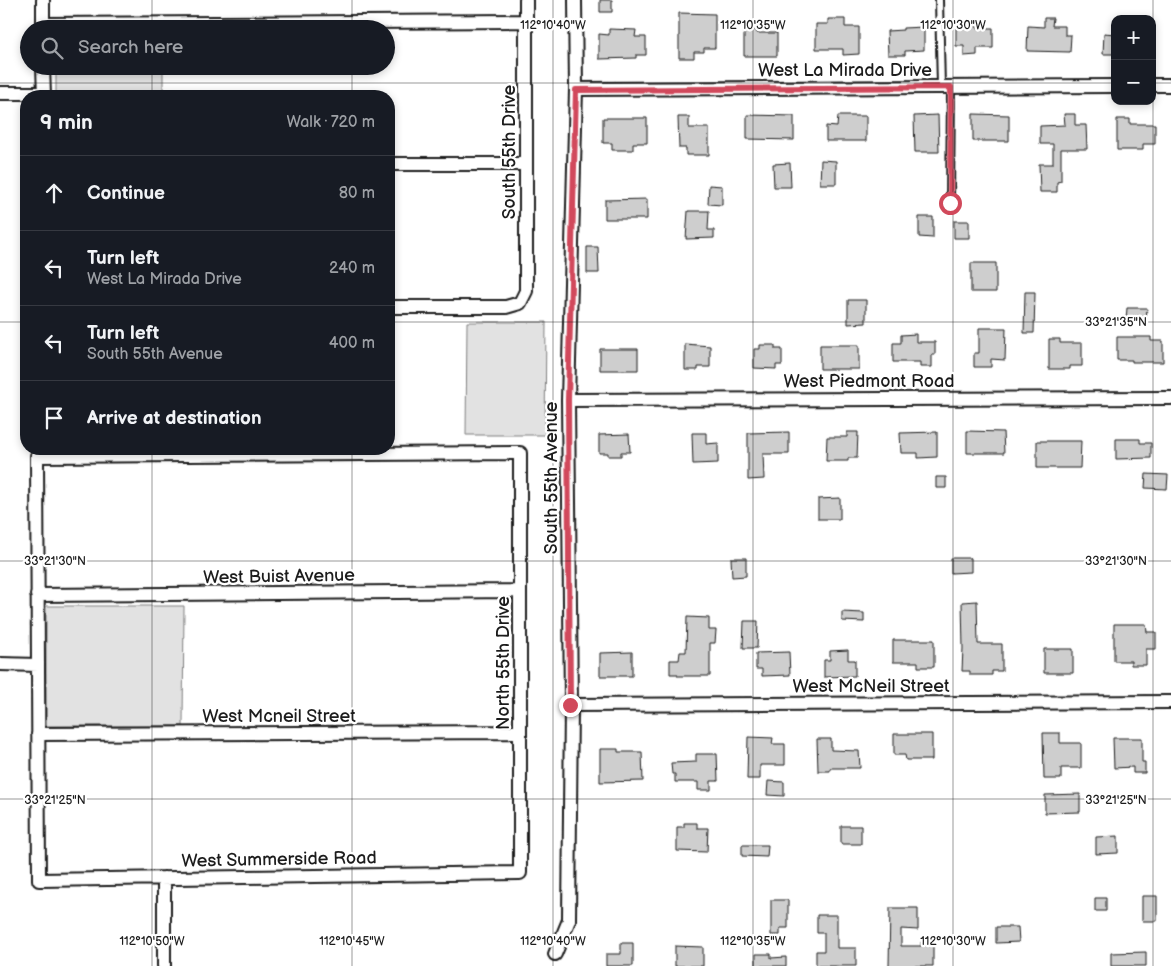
<!DOCTYPE html>
<meta charset="utf-8">
<style>
body{margin:0;font-family:"Balsamiq Sans",sans-serif;background:#242831;color:#f1f3f6}
.controls{position:absolute;right:15px;top:15px;display:grid;overflow:hidden;border-radius:10px;box-shadow:0 2px 8px #0003}
.controls button{width:45px;height:45px;display:grid;place-items:center;padding:0;border:0;border-bottom:1px solid #363941;background:#171b24;color:#f1f3f6;font:25px sans-serif}
.stop{position:absolute;width:15px;height:15px;margin:-11px;border:4px solid #d1495b;border-radius:50%;background:#fff}
.stop.end{background:#d1495b;border-color:#fff;box-shadow:0 1px 5px #0008}
.list{margin:0;padding:0;list-style:none}
h2{display:flex;justify-content:space-between;align-items:center;height:65px;margin:0;padding:0 20px;font-size:21px}
h2 small{font-size:16px;font-weight:400;color:#9ea1a6}
.list li{display:grid;grid-template-columns:32px 1fr auto;gap:15px;align-items:center;box-sizing:border-box;height:75px;padding:0 20px;border-top:1px solid #363941}
.list b{display:block;font-size:19px;white-space:nowrap}
.list p{margin:0;font-size:16px;white-space:nowrap;color:#9ea1a6}
.list em{font-size:16px;font-style:normal;color:#9ea1a6}
.icon{flex:none;width:28px;height:28px;fill:none;stroke:currentColor;stroke-width:2;stroke-linecap:round;stroke-linejoin:round}
.map{position:relative;flex:none;width:1171px;height:966px;overflow:hidden}
.search{position:absolute;background:#171b24;box-shadow:0 2px 8px #0003;left:20px;top:20px;width:375px;height:55px;display:flex;align-items:center;gap:12px;box-sizing:border-box;padding:0 18px;border-radius:28px;color:#9ea1a6;font-size:19px}
.panel{position:absolute;background:#171b24;box-shadow:0 2px 8px #0003;left:20px;top:90px;width:375px;height:365px;border-radius:20px}
.map>svg:first-child{display:block}
</style>
<div class="map">
<svg width="1171" height="966" viewBox="0 0 1171 966">
<rect width="100%" height="100%" fill="#fff"/>
<filter id="ink" filterUnits="userSpaceOnUse"><feTurbulence type="fractalNoise" baseFrequency=".02" numOctaves="2"/><feDisplacementMap in="SourceGraphic" scale="10" xChannelSelector="R" yChannelSelector="G"/><feConvolveMatrix kernelMatrix="1 2 1 2 8 2 1 2 1" color-interpolation-filters="sRGB"/></filter>
<g filter="url(#ink)">
<!-- green -->
<path fill="#e2e2e2" stroke="#7f7f7f" d="M56 66H163V96H56Z
M467 322H546L545 435H466Z
M46 606H184L183 726H46Z"/>
<!-- building -->
<path fill="#cecece" stroke="#1c1c1c" d="M600 0H612V12H600Z
M679 13 715 14V48H704V52H694V58H679Z
M1044 18H1053L1052 26H1065V35H1071L1070 52 1027 51 1028 26 1044 27Z
M828 19H845V27H859V54L843 55V49H816V24H828Z
M964 25H977V28H993V48H977V55L964 56V46H956V28H964Z
M924 27V50L905 51V55H888L887 31 903 30V28Z
M609 29 636 30 635 37H646V55H636V58L599 59V34L609 35Z
M744 30H756L757 33H777V56H744Z
M1104 33 1115 34V54H1103Z
M973 114 1009 115V141H973Z
M1064 114H1075V125H1086L1087 149H1061V181L1057 182V192H1040L1039 164H1053V144H1040V126L1065 125Z
M747 115 794 116V140L747 139Z
M938 115 939 152H915L914 116Z
M838 116H866V141H826V126L837 127Z
M678 117H689V128H709V155H686V148H679Z
M603 118H647V143H633V150H612V143H603Z
M1117 119H1130V124H1155V144H1143V150H1117Z
M821 160 836 161V184H820Z
M790 163 791 187H774L773 164Z
M709 185 722 186V205L708 204Z
M647 199V219H605V200Z
M688 211H709L708 230H714V238L686 239Z
M919 217H933V238L919 237Z
M954 221H969V238H954Z
M587 247H598L599 273H587Z
M971 263H996V292H971Z
M1025 292H1035L1034 333H1024Z
M848 300H866V323L848 324Z
M1127 308H1147L1146 320H1126Z
M979 328H1006L1005 360 991 359V367H974V353H979Z
M916 334V342H935V355H932V367H920V362H893V343H901V335Z
M1117 337H1151V341H1163V362H1132V360H1117Z
M1049 339H1060V343H1082V366H1070V369H1049Z
M685 344 710 346V367H698V370H685Z
M760 345H775V349H782V365H776V369L754 368V349H760Z
M820 345H859V369H820Z
M600 349H638V370H600Z
M967 431 1003 432 1004 453H967Z
M789 432V454H763L764 479 748 480V433Z
M847 432H858L857 458H848V461H826L827 437H847Z
M937 432V457L918 458V453H901L900 433Z
M692 433H706V444L718 443V463L693 464Z
M629 434 630 452H621V456H608V453H599V435Z
M1116 439H1140V443H1151V458L1116 459Z
M1037 441H1081L1080 468H1037Z
M1146 474 1168 475 1167 489 1145 488Z
M936 477H946V488H936Z
M840 498V519H818V499Z
M731 558H746V576L732 577Z
M951 558H971V572L951 573Z
M977 601 978 644H1002V671H992V675H970V671H962L963 648 962 602Z
M842 612 864 613V622L842 621Z
M687 617 709 618V630H716L715 643H710V676H677V674H670V660H679L680 652H686Z
M744 621H758L757 648H743Z
M1114 624H1146L1147 632H1156V649H1146V665H1131V661H1114Z
M893 640H934V667H918V662H893Z
M1044 649H1073V673H1044Z
M848 650V660H855V676L824 677V660H830V651Z
M632 652V676H600V653Z
M789 652 790 675 762 676V669H756V653Z
M1043 733H1060V743H1081V768H1061V779H1044Z
M894 734H932V760H906L905 755H894Z
M748 737 773 738 772 744H785V765H760V779H747Z
M1113 738H1142V762H1145V773H1133V767L1114 768Z
M817 739H831V750L859 751 860 768H830V771H818Z
M600 749H618V752H642L643 781 600 782Z
M696 754H717L718 781H711V790H698V782H675V774H672L671 763 696 762Z
M768 781 784 782V796L767 795Z
M1080 794V812L1045 813V795Z
M684 823H697V828H708L707 852 677 851V827H684Z
M841 826H861V844H841Z
M1118 836V853L1096 854V837Z
M742 845H768L767 857 742 856Z
M1142 896H1157V921H1142Z
M1095 898H1106V911H1095Z
M771 900H788V928H780V935H771Z
M890 908H918V930L901 929V946H921V942H933V966H889Z
M817 915H837V948H856V966H816V951H824V933H817Z
M996 927H1018L1019 942 996 943Z
M621 943H633V966H606V954H621Z
M675 946 703 947V966H675Z
M1146 952V966H1111V953Z
M756 954H771V958L786 957V966H756Z"/>
<g fill="none" stroke-linecap="round" stroke-linejoin="round">
<defs>
<path id="lane" d="M939 0 941 87
M950 203 951 87"/>
<path id="street" d="M43 0V29
M43 24 526 21
M43 66 44 96
M1152 85H1171
M576 89 1115 86
M0 93H44
M389 164H526
M389 307H506L520 303 526 291V0
M568 400 1171 398
M520 453V873L39 880 37 456Z
M37 595 520 591
M0 664 38 665
M571 705 1171 702
M38 734 520 732
M164 878V966
M555 954 569 920 571 705 568 400 576 89 575 0"/>
</defs>
<!-- lane casing -->
<use href="#lane" stroke="#1c1c1c" stroke-width="10"/>
<!-- street casing -->
<use href="#street" stroke="#1c1c1c" stroke-width="16"/>
<!-- lane -->
<use href="#lane" stroke="#fff" stroke-width="6"/>
<!-- street -->
<use href="#street" stroke="#fff" stroke-width="12"/>
</g>
</g>
<g fill="none" stroke-linecap="round" stroke-linejoin="round" filter="url(#ink)">
<!-- route -->
<path stroke="#d1495b" stroke-width="6" d="M570 705 568 400 576 90 951 87 950 203"/>
</g>
<!-- ticks -->
<path fill="none" stroke="#1c1c1c" stroke-width="1" stroke-opacity="0.45" d="M152 0V29M352 0V29M553 0V966M753 0V966M953 0V966M1153 0V966M152 66V96M352 66V96M0 83H1115M1152 83H1171M0 322H26M389 322H1171M152 449V966M352 449V966M0 561H1171M0 799H1171"/>
<g text-anchor="middle" stroke-width="4.5" stroke-linejoin="round" paint-order="stroke">
<!-- street labels -->
<g font-size="18" fill="#1c1c1c" stroke="#fff">
<text x="845" y="76">West La Mirada Drive</text>
<text transform="translate(509 152) rotate(-90)" y="6">South 55th Drive</text>
<text x="869" y="387">West Piedmont Road</text>
<text transform="translate(551 478) rotate(-90)" y="6">South 55th Avenue</text>
<text transform="translate(279 576) rotate(-1)" y="6">West Buist Avenue</text>
<text transform="translate(503 663) rotate(-90)" y="6">North 55th Drive</text>
<text x="871" y="692">West McNeil Street</text>
<text x="279" y="722">West Mcneil Street</text>
<text transform="translate(279 859) rotate(-1)" y="6">West Summerside Road</text>
</g>
</g>
<g font-size="12" text-anchor="middle" fill="#1c1c1c" stroke="#fff" stroke-width="4.5" stroke-linejoin="round" paint-order="stroke">
<text x="553" y="29">112°10'40"W</text>
<text x="753" y="29">112°10'35"W</text>
<text x="953" y="29">112°10'30"W</text>
<text x="1116" y="326">33°21'35"N</text>
<text x="55" y="565">33°21'30"N</text>
<text x="1116" y="565">33°21'30"N</text>
<text x="55" y="804">33°21'25"N</text>
<text x="1116" y="804">33°21'25"N</text>
<text x="152" y="945">112°10'50"W</text>
<text x="352" y="945">112°10'45"W</text>
<text x="553" y="945">112°10'40"W</text>
<text x="753" y="945">112°10'35"W</text>
<text x="953" y="945">112°10'30"W</text>
</g>
</svg>
<div class="controls">
<button>+</button>
<button>−</button>
</div>
<div class="stop" style="left:950px;top:203px"></div>
<div class="stop end" style="left:570px;top:705px"></div>
<div class="search"><svg class="icon" aria-label="search" viewBox="0 0 24 24"><circle cx="10" cy="10" r="6"/><path d="M15 15l6 6"/></svg>Search here</div>
<section class="panel">
<h2>9 min<small>Walk · 720 m</small></h2>
<ul class="list">
<li><svg class="icon" aria-label="ahead" viewBox="0 0 24 24"><path d="M12 20V5M6 11l6-6 6 6"/></svg><div><b>Continue</b></div><em>80 m</em></li>
<li><svg class="icon" aria-label="left" viewBox="0 0 24 24"><path d="M17 20v-9H6M10 6l-5 5 5 5"/></svg><div><b>Turn left</b><p>West La Mirada Drive</p></div><em>240 m</em></li>
<li><svg class="icon" aria-label="left" viewBox="0 0 24 24"><path d="M17 20v-9H6M10 6l-5 5 5 5"/></svg><div><b>Turn left</b><p>South 55th Avenue</p></div><em>400 m</em></li>
<li><svg class="icon" aria-label="arrive" viewBox="0 0 24 24"><path d="M6 21V4h12l-3 4 3 4H6"/></svg><div><b>Arrive at destination</b></div></li>
</ul>
</section>
</div>
